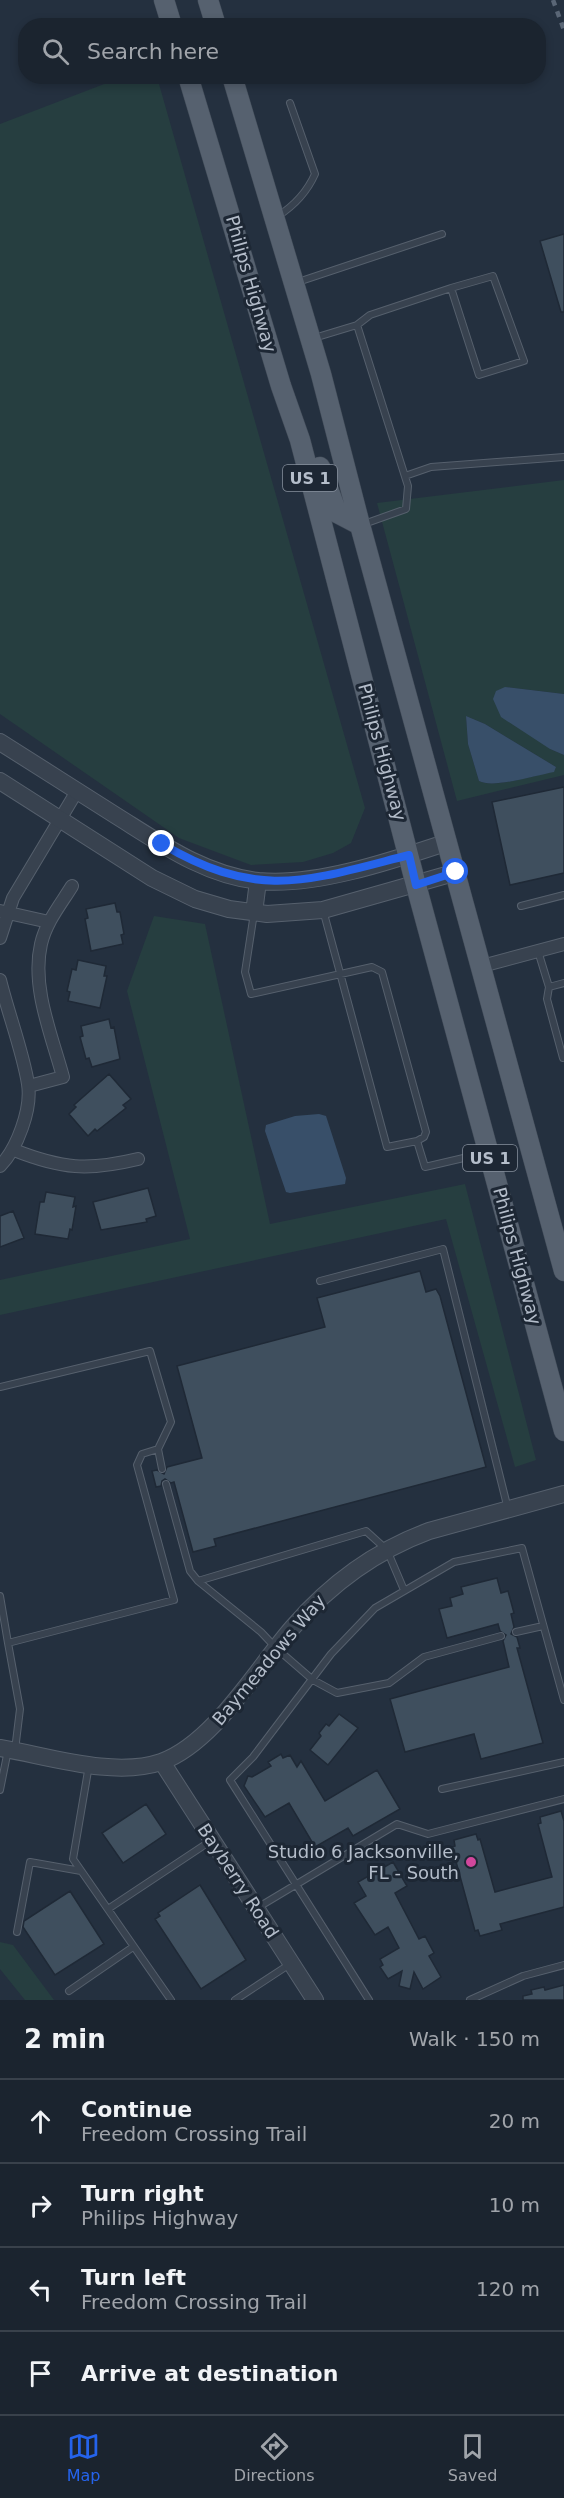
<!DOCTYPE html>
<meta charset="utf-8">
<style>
body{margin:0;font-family:"DejaVu Sans",sans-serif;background:#28303b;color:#f1f3f6}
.stop{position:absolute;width:18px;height:18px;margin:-14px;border:4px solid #2563eb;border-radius:50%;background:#fff}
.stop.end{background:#2563eb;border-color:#fff;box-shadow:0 2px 6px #0008}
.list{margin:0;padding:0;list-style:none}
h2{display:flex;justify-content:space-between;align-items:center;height:78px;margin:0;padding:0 24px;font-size:26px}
h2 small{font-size:20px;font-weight:400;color:#a0a4aa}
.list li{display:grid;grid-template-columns:39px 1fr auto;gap:18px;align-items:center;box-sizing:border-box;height:84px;padding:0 24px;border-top:2px solid #39414b}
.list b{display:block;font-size:22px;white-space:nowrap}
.list p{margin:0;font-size:20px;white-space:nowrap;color:#a0a4aa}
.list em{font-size:20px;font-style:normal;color:#a0a4aa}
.icon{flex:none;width:33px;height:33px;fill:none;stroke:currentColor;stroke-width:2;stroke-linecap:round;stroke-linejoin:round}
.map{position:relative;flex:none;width:564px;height:2000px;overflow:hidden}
.search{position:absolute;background:#1b242f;box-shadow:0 3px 9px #0003;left:18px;right:18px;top:18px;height:66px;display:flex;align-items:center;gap:15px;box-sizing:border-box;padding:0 21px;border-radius:24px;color:#a0a4aa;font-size:22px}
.sheet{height:414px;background:#1b242f}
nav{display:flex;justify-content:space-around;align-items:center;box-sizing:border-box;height:84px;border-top:2px solid #39414b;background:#1b242f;font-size:16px;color:#a0a4aa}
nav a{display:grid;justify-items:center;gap:3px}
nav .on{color:#2563eb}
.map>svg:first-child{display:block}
</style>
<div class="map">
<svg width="564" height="2000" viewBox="0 0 564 2000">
<rect width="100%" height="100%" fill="#24303f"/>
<!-- green -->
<path fill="#263e40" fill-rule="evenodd" d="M125 76 157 77 365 808 351 843 333 853 303 862 251 865 179 838 0 714V124Z
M564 480V694L505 687 550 749 564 755V775L457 801 377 503ZM466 716 485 724 556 767 554 771C537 775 493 789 479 781L468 744Z
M154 916 205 924 270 1224 465 1184 536 1460 515 1467 446 1219 0 1315V1280L190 1239 127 991Z
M0 1942 13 1945 54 2000H25L0 1969Z"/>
<!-- water -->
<path fill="#384f69" d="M505 687 564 694V755L550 749 501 717 493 699 496 691Z
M466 716 485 724 556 767 554 772C537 775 493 789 479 781L468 744Z
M319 1114 326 1116 346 1178 345 1184 290 1193 286 1192 265 1131 266 1125 295 1116Z"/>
<!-- building -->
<path fill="#3f4f5e" stroke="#1f2936" stroke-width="1.5" d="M564 234V312H561L540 241Z
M564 787V873L510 885 492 802Z
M115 903 117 912H120L124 934 121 935 123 944 91 951 85 919 88 918 86 909Z
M78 960 106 966 104 976H107L100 1008 68 1001 70 992 67 991 72 969 76 970Z
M109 1019 111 1028 114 1027 120 1059 92 1067 89 1058 86 1059 80 1037 83 1036 81 1026Z
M109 1074 131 1099 123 1105 126 1108 97 1131 95 1129 88 1136 69 1114 76 1107 74 1105Z
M148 1188 156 1216 146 1219 147 1222 101 1230 93 1202Z
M46 1192 75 1197 73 1207 76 1206 72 1230 70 1229 68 1239 35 1234 40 1202H44Z
M13 1211 24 1238 0 1247V1216Z
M420 1271 426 1292 436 1289 440 1296 486 1467 214 1539 216 1546 193 1552 174 1482 171 1483 165 1479 162 1481 161 1486 156 1487 152 1471 157 1470 164 1474 167 1467 202 1458 177 1366 325 1327 317 1298Z
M497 1578 501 1593 508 1591 514 1613 511 1614 514 1627 511 1634 517 1637 520 1648H517L543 1743 481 1759 474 1734 405 1752 390 1699 509 1667 503 1641 506 1635 500 1631 498 1624 447 1638 439 1609 452 1606 450 1598 463 1594 461 1587Z
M339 1714 358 1728 328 1765 310 1750 321 1736 319 1733 326 1724 329 1726Z
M281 1754 283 1758 290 1755 297 1767 301 1761 325 1801 377 1770 400 1809 353 1836 348 1828 315 1847 289 1803 265 1817 244 1786 248 1776 252 1777 271 1766 268 1762Z
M146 1804 166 1834 123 1863 102 1833Z
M561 1811 564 1821V1907L500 1924 502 1930 480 1936 478 1930 475 1931 452 1847 455 1846 454 1840 476 1834 478 1840 480 1839 495 1892 552 1877 538 1824 541 1823 540 1817Z
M393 1862 407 1886 395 1893 419 1939 425 1936 434 1953 429 1956 441 1977 423 1989 414 1972 410 1989 399 1986 402 1971 388 1979 380 1967 383 1965 380 1959 399 1948 388 1927 375 1935 354 1903 366 1896 358 1882Z
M200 1885 246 1960 201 1989 155 1919 160 1916 158 1913Z
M70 1891 104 1944 55 1975 23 1927 24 1921Z
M564 1985V2000H523V1996L532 1994 531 1990 544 1987 545 1990Z"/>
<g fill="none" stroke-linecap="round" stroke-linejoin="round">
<defs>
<path id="service" d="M278 216C295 205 307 192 315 174L290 103
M298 282 442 234
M357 325 370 315 451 288 479 375 524 361 493 276 451 288
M314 338 357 325 408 486 406 509 364 524
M405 476 431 467 564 457
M521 906 564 895
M323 910 387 1147 417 1141 425 1167 485 1153
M254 913 245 972 251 994 372 967 382 972 426 1132 424 1137 417 1141
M538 951 549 987 547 999 563 1058
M549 987 564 983
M320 1281 443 1249 508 1509
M0 1387 150 1351 171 1422 158 1449 162 1469
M166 1484 190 1571 198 1581 366 1531 387 1550 404 1590
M198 1581 261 1632 276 1648 313 1680 337 1693 389 1683 424 1657 501 1636
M0 1596 8 1643 174 1600 137 1465 142 1454 158 1449
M516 1632 543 1626
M8 1643 20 1709 15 1750
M89 1765 73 1859 171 2000
M442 1789 564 1762
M0 1790 8 1750
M257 1908 397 1824 428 1834 564 1799
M108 1909 212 1840
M17 1932 30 1862 81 1871
M69 1991 133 1947
M235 2000 290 1964
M369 2000 230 1780 253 1757 331 1654 375 1608 454 1562 522 1548 564 1700
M470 2000 523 1976 564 1965"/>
<path id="minor" d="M0 911 49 922
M0 938 13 898 77 791
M482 966 564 944
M0 980C8 1013 23 1052 28 1084 32 1109 17 1149 0 1166
M29 1086 63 1077C52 1036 31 987 41 944 46 922 61 904 72 886
M14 1150C62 1169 88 1171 138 1159"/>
<path id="tertiary" d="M0 742C38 766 77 791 115 815 160 843 204 875 258 881 315 887 394 860 448 842
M0 781 152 878 195 899 229 909 267 914 323 910 457 872
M254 913 258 881
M0 1748C48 1756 114 1778 161 1762 214 1743 257 1668 293 1627 331 1583 375 1551 429 1531L564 1494
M162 1762 315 2000"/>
<path id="primary" d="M164 0 172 26
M208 0 216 26
M188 76 281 386 300 440 416 885 564 1431
M232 76 321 374 360 525 564 1271
M320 467 337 513 360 525"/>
</defs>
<!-- service casing -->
<use href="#service" stroke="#56606d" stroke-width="8"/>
<!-- minor casing -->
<use href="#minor" stroke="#56606d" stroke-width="14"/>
<!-- tertiary casing -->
<use href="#tertiary" stroke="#56606d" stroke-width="18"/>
<!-- primary casing -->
<use href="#primary" stroke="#414b58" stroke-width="21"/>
<!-- service -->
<use href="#service" stroke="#38424f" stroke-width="6"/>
<!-- minor -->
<use href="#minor" stroke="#38424f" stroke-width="12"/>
<!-- tertiary -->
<use href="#tertiary" stroke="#38424f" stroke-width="16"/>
<!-- primary -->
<use href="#primary" stroke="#56616f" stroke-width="20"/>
<!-- rail -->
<path stroke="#5a6676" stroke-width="4.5" stroke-dasharray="6 6" stroke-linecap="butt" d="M553 0 564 30"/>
</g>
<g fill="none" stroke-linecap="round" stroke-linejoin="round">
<!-- route -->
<path stroke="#2563eb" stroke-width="8" d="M162 844C259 901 307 881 409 855L416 885 456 872"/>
</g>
<!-- markers -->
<circle fill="#d1479c" stroke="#1d2734" stroke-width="2" cx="471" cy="1862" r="6"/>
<g text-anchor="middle" stroke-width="6" stroke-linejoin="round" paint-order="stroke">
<!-- shield labels -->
<g fill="#1d2734" stroke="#87909d" stroke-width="1.5">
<rect x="283" y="465" width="54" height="26" rx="4.5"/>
<rect x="463" y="1145" width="54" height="26" rx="4.5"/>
</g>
<g font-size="16" font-weight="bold" fill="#b4bdca">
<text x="310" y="484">US 1</text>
<text x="490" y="1164">US 1</text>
</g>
<!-- street labels -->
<g font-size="18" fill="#b4bdca" stroke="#1d2734">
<text transform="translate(251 284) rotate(74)" y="6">Philips Highway</text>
<text transform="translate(382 752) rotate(75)" y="6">Philips Highway</text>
<text transform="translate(517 1256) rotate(75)" y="6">Philips Highway</text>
<text transform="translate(269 1660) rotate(-50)" y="6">Baymeadows Way</text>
<text transform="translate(238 1881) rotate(57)" y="6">Bayberry Road</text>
</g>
<!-- poi labels -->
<g font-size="18" fill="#b4bdca" stroke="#1d2734" text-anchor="end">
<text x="459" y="1858">Studio 6 Jacksonville,<tspan x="459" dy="21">FL - South</tspan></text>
</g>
</g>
</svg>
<div class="stop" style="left:456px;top:872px"></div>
<div class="stop end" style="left:162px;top:844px"></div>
<div class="search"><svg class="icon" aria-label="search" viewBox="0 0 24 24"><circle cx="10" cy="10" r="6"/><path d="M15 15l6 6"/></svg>Search here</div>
</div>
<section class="sheet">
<h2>2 min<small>Walk · 150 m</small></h2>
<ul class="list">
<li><svg class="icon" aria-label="ahead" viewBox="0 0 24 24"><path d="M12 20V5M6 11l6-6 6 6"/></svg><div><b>Continue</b><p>Freedom Crossing Trail</p></div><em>20 m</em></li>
<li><svg class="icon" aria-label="right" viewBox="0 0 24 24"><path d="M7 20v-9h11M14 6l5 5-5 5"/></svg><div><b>Turn right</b><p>Philips Highway</p></div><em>10 m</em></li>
<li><svg class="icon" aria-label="left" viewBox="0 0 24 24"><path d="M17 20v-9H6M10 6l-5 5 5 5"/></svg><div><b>Turn left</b><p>Freedom Crossing Trail</p></div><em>120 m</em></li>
<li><svg class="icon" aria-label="arrive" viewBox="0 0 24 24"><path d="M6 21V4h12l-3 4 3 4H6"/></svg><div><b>Arrive at destination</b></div></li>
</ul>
</section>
<nav>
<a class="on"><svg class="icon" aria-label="map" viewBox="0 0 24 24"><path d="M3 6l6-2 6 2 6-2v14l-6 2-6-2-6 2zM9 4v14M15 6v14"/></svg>Map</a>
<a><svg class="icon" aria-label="directions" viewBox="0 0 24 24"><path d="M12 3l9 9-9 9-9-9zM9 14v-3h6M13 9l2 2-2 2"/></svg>Directions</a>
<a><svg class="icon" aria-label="saved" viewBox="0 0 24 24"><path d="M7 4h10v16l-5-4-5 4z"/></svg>Saved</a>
</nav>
